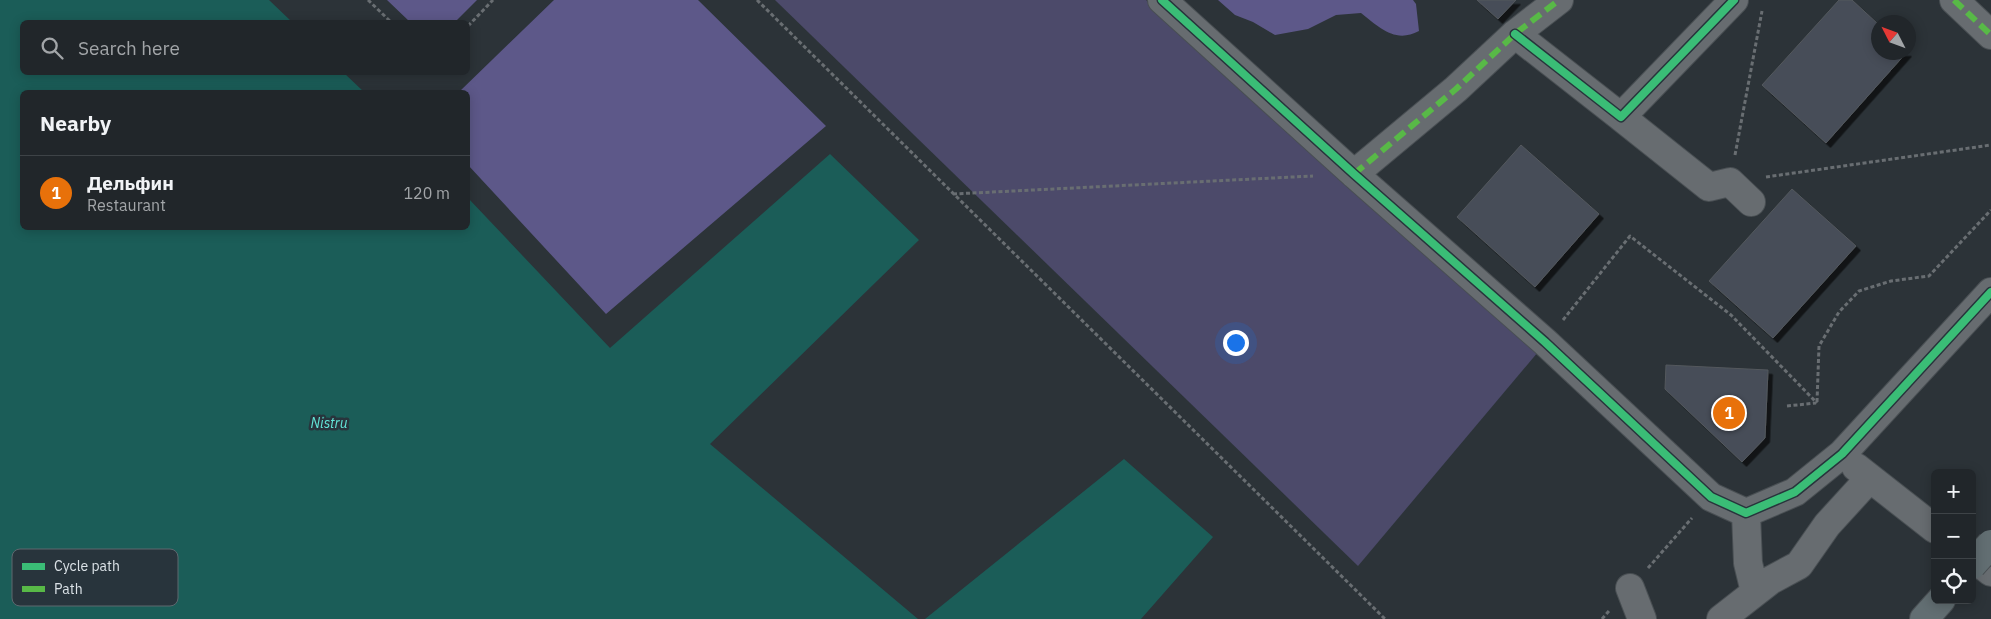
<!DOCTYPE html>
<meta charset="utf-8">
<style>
body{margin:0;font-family:"IBM Plex Sans",sans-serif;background:#292e32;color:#f1f3f6}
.controls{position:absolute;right:15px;bottom:15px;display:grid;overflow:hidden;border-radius:8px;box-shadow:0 2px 12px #0003}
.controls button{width:45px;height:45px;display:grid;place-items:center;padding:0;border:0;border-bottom:1px solid #3e4347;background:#21262a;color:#f1f3f6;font:25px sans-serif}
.compass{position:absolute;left:1871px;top:15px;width:45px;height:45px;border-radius:50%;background:#21262a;box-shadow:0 2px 12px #0003;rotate:312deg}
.you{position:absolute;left:1235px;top:342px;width:18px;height:18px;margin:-12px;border:4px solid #fff;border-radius:50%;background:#1a73e8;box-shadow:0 0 0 8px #1a73e833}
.badge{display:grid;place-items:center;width:32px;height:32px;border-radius:50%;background:#9ea5aa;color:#fff;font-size:16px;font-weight:700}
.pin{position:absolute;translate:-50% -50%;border:2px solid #fff;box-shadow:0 1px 5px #0006}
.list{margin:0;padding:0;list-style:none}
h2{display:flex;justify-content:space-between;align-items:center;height:65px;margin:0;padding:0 20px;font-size:21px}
h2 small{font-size:16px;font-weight:400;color:#a2a5a8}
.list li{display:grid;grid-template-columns:32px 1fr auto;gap:15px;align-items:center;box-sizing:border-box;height:75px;padding:0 20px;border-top:1px solid #3e4347}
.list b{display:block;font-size:19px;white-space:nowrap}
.list p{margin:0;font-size:16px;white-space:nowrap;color:#a2a5a8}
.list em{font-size:16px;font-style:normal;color:#a2a5a8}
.icon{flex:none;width:28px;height:28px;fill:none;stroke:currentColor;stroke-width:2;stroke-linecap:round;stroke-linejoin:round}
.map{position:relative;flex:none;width:1991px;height:619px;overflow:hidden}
.search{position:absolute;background:#21262a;box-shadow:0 2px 12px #0003;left:20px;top:20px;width:450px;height:55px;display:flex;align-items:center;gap:12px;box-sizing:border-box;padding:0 18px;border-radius:8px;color:#a2a5a8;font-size:19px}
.panel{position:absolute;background:#21262a;box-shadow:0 2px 12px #0003;left:20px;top:90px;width:450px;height:140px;border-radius:8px}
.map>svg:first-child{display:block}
</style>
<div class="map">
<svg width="1991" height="619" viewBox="0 0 1991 619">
<defs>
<filter id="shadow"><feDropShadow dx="4.5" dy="4.5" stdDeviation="0" flood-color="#0009"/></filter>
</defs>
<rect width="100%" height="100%" fill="#2c3338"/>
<!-- green -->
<path fill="#4c4a6a" d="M775 0H1146L1538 352 1358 566Z"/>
<!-- forest -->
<path fill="#5d5889" d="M387 0H477L455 22H410Z
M554 0H698L826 126 606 314 468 165V92H459Z
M1218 0H1413L1416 4 1419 31C1395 44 1379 27 1361 13L1336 15 1308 29 1275 35 1253 22 1235 15Z"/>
<!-- water -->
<path fill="#1b5d58" d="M0 0H269L292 22H22V72L344 73 364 92H22V228H468V198L610 348 830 154 919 240 710 444 918 619H0Z
M1124 459 1213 537 1141 619H925Z"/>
<!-- building -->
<path fill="#464e59" stroke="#54585d" filter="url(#shadow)" d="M1477 0H1516L1498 19Z
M1839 0H1852L1878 24V52H1907L1826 143 1762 85Z
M1521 145 1599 214 1535 287 1457 217Z
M1792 189 1856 246 1773 338 1709 281Z
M1666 365 1768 370 1765 438 1742 462 1665 389Z"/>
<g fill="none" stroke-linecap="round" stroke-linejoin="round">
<defs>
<path id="minor" d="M1162 0 1354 174 1545 342 1711 497 1746 513 1795 492 1842 454 1991 292
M1954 0 1991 35
M1515 34 1621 117 1734 0
M1621 117 1709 187 1730 182 1751 202
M1354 174 1456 89 1515 34 1559 0
M1856 467 1935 529
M1746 513 1748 563 1755 592
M1972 557 1991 572
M1630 588 1642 619
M1721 619 1771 580 1799 565 1827 525 1869 479"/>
<path id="major" d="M1924 619 1941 600"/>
</defs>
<!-- minor casing -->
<use href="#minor" stroke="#494f53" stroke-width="30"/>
<!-- major casing -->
<use href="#major" stroke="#494f53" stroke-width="30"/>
<!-- path -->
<path stroke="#696e72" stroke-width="3" stroke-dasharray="4 2.5" stroke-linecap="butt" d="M368 0 391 22
M757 0 1385 619
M468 26 493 0
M1735 155 1762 11
M1766 177 1991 145
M953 194 1313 176
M1563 320 1630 236 1731 315 1817 403
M1817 402 1819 346 1839 312 1859 291 1891 281 1929 276 1991 210
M1787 406 1816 403
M1648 568 1692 518
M1602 619 1609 611"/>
<!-- minor -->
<use href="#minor" stroke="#676c70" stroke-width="28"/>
<!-- major -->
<use href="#major" stroke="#626e72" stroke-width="28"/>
<defs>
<path id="major-bridge" d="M1972 565 1991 544"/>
</defs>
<!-- major-bridge casing -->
<use href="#major-bridge" stroke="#494f53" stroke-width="30" stroke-linecap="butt"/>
<!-- major-bridge -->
<use href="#major-bridge" stroke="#626e72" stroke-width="28"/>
<!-- quiet -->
<path stroke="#58b947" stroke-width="6" stroke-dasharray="12 6" stroke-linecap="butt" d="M1954 0 1991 35
M1354 174 1456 89 1515 34 1559 0"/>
<defs>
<path id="cycleway" d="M1162 0 1354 174 1545 342 1711 497 1746 513 1795 492 1842 454 1991 292
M1515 34 1621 117 1734 0"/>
</defs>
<!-- cycleway casing -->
<use href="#cycleway" stroke="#28343c" stroke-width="11"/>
<!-- cycleway -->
<use href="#cycleway" stroke="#3abd76" stroke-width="8"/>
</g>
<g text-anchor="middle" stroke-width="5" stroke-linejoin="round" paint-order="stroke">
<!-- water labels -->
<g font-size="14" font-style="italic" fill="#62e5d8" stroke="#28343c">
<text x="329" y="428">Nistru</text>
</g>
</g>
<!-- legend -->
<rect x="12" y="549" width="166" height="57" rx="8" fill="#28343c" stroke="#5e686f" stroke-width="1"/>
<rect x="22" y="563" width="23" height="7" fill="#3abd76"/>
<rect x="22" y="586" width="23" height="6" fill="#58b947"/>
<g font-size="14" fill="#dbe2e7">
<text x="54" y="571">Cycle path</text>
<text x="54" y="594">Path</text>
</g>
</svg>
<div class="controls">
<button>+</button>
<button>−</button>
<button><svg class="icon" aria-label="locate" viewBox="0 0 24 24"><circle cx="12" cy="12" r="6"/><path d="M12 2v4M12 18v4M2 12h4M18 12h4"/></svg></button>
</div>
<svg class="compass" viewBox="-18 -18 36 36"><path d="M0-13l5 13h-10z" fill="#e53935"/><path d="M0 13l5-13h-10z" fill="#a2a5a8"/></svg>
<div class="you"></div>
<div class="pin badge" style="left:1729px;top:413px;background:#e8710a">1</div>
<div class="search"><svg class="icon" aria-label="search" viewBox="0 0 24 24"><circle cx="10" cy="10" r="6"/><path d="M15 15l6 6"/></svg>Search here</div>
<section class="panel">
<h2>Nearby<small></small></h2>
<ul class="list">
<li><span class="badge" style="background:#e8710a">1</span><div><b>Дельфин</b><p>Restaurant</p></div><em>120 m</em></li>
</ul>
</section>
</div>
